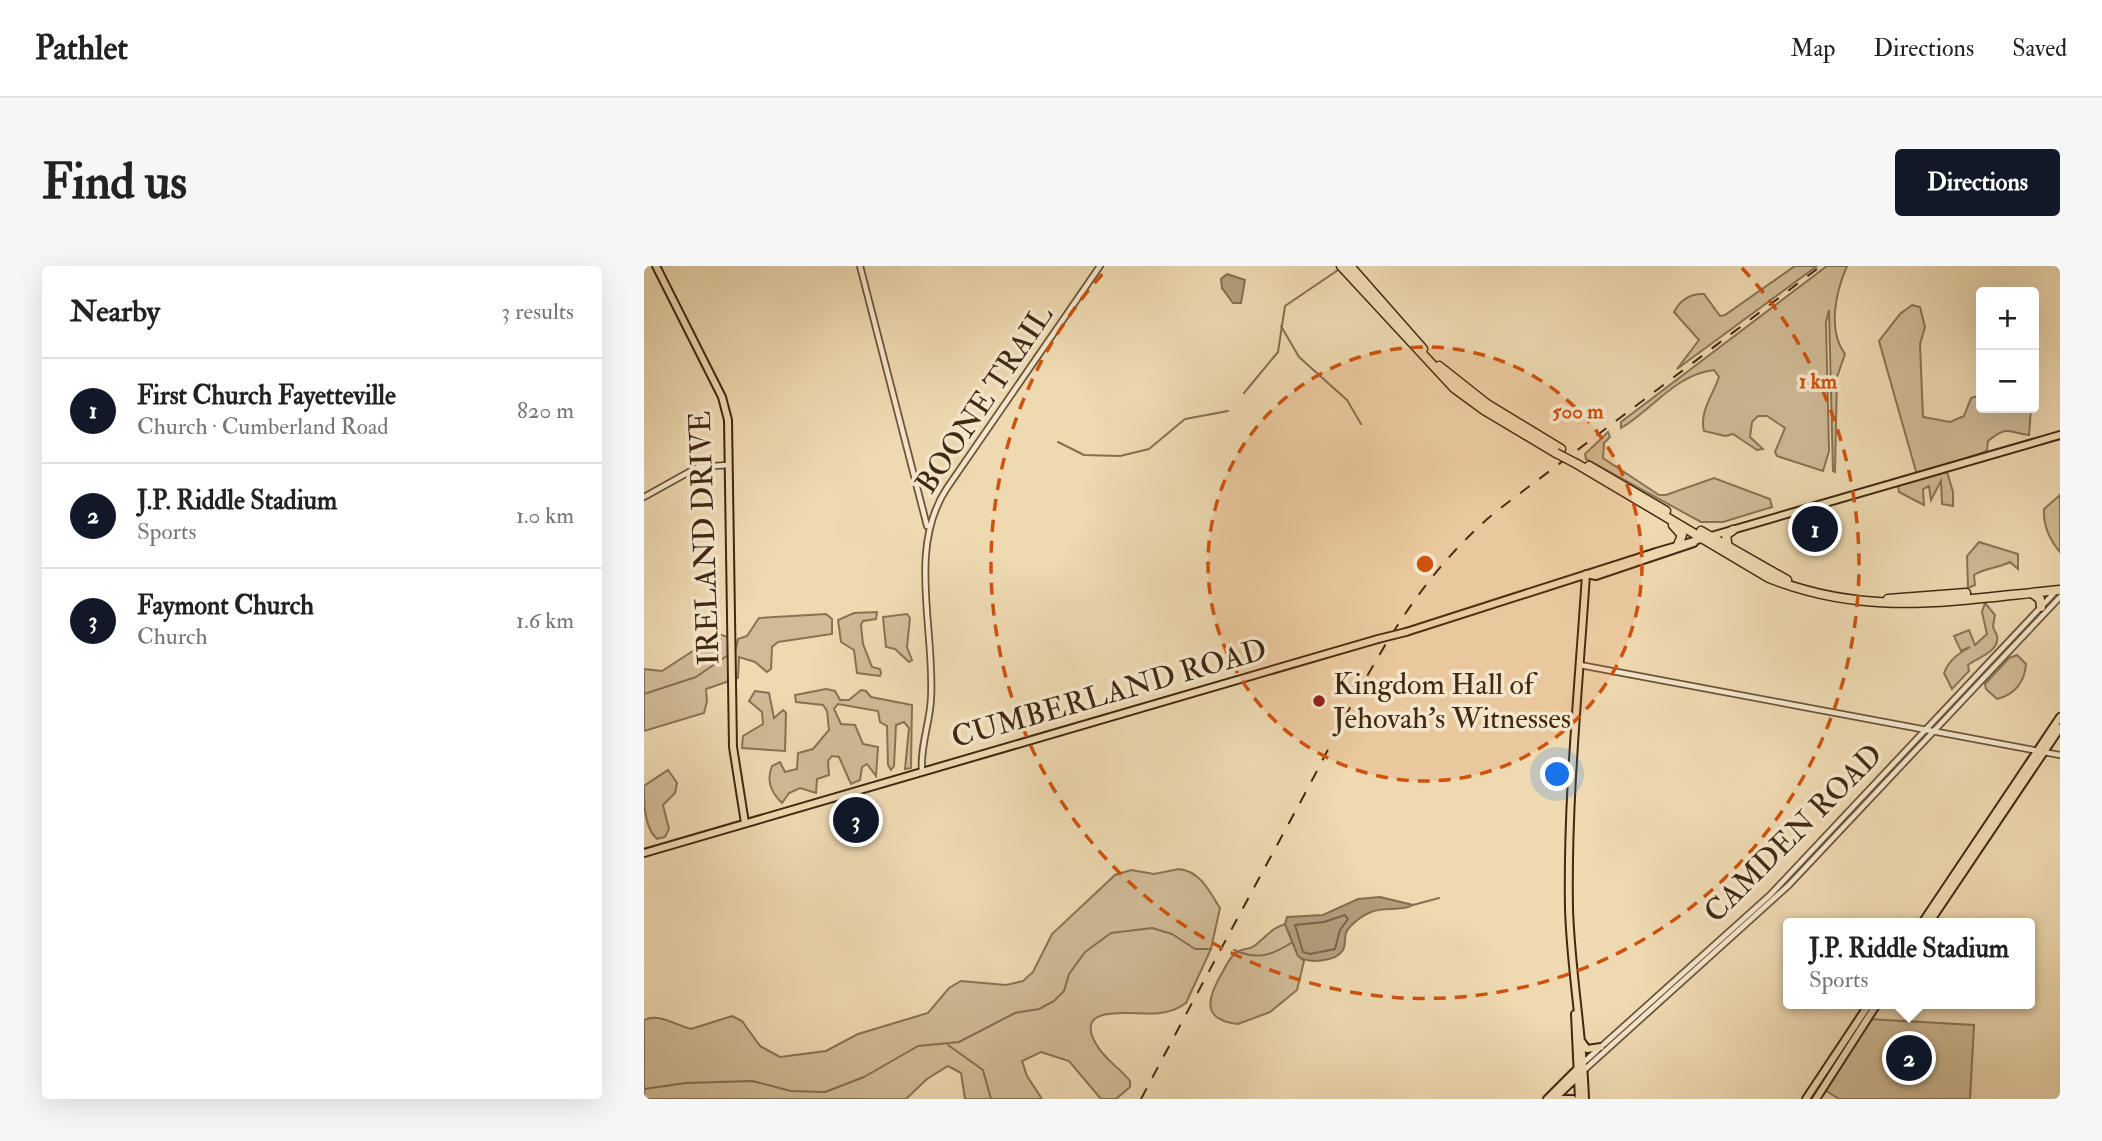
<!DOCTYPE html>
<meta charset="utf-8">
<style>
body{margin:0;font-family:"IM FELL Double Pica",serif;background:#f6f6f6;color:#222}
.controls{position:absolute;right:21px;top:21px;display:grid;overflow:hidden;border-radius:7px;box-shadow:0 7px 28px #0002}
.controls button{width:63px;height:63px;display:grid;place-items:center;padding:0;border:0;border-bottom:2px solid #e0e0e0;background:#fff;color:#222;font:35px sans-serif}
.you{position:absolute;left:914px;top:509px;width:24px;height:24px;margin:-18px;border:5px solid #fff;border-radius:50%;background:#1a73e8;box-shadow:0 0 0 10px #1a73e833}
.badge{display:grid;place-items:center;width:46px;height:46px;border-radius:50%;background:#111827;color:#fff;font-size:23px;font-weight:700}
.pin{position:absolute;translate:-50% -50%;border:4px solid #fff;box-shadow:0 2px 7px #0006}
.popup{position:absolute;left:1139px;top:652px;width:252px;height:91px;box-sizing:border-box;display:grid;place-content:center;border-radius:7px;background:#fff;filter:drop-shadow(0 2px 5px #0005);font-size:23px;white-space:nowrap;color:#767676}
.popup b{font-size:26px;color:#222}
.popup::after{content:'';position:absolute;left:50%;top:100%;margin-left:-14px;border:14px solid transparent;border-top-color:#fff}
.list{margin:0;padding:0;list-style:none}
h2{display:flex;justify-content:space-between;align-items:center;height:91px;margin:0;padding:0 28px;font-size:30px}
h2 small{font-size:23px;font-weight:400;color:#767676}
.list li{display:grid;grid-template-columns:46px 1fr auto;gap:21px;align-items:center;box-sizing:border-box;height:105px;padding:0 28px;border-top:2px solid #e0e0e0}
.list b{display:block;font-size:26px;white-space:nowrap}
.list p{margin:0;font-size:23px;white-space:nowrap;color:#767676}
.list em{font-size:23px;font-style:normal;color:#767676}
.map{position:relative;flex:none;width:1416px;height:833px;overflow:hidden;border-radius:7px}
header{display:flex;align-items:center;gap:42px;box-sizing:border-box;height:98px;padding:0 35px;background:#fff;border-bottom:2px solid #e0e0e0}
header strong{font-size:33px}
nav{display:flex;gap:38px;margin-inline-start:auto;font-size:24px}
.intro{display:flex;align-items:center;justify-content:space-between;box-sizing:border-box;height:168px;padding:0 42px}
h1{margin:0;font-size:49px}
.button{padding:18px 32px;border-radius:7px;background:#111827;color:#fff;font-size:24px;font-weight:700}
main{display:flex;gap:42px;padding:0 42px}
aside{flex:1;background:#fff;border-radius:7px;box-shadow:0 7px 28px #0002}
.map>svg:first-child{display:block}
</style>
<header>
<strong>Pathlet</strong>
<nav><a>Map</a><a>Directions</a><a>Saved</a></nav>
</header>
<div class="intro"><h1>Find us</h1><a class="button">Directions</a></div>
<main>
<aside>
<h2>Nearby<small>3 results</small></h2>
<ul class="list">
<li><span class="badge">1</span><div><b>First Church Fayetteville</b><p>Church · Cumberland Road</p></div><em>820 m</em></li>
<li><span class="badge">2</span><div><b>J.P. Riddle Stadium</b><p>Sports</p></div><em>1.0 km</em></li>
<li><span class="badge">3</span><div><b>Faymont Church</b><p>Church</p></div><em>1.6 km</em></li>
</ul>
</aside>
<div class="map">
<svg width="1416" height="833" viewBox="0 0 1416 833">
<rect width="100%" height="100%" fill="#eed9b1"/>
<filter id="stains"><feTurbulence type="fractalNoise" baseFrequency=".00286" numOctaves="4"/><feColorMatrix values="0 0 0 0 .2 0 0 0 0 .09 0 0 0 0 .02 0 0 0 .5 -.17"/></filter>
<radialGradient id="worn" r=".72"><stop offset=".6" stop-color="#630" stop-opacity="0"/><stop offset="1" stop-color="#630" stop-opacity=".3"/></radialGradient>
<!-- green -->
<path fill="#d0bb96" stroke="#887254" stroke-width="2" d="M1151 0H1173L1033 103 1055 74 1030 46C1036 34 1047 27 1060 28L1076 50 1081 49Z
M1183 0H1203C1192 25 1183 64 1201 88L1193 111 1191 206 1189 205 1185 44 1182 56 1185 185 1179 205 1133 190 1131 186 1141 162 1123 150H1114L1108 156 1106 171 1119 183 1113 184 1089 168 1081 170 1060 165C1055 146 1069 129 1075 111L1070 104C1032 108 1008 144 977 162V156Z
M1268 39 1276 41 1281 61 1276 78 1279 151 1306 156 1320 150 1327 132 1337 129V142H1387L1385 169C1364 167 1365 158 1344 175L1343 184 1338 187 1273 209 1235 75 1256 48Z
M964 166 966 171 960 177 959 192 1015 229H1022L1070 212 1126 233 1128 241 1079 256H1057L942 193 941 188Z
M1303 206 1309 226V240L1298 238 1297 215 1287 234 1285 220 1279 223 1280 239 1255 226 1254 220Z
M1416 229V286C1405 273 1399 260 1400 243Z
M1335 276 1374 288V303L1366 296C1355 302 1340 302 1330 309L1331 319 1324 322 1323 290Z
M1341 337 1351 349 1349 360C1349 363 1352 366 1353 370 1356 386 1332 392 1324 399L1325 405 1308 423 1300 407C1305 394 1314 388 1326 381L1317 385 1310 370 1325 364 1331 379 1343 368 1338 346Z
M233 346 232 353 219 355 217 359 219 378 228 401 236 403 237 407 236 410 213 407 210 384 197 376 194 354 210 347Z
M182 348 188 353V368L134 376 128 381 127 403 123 406 111 396 95 391 94 412 62 423 63 435 60 447 0 465V403L18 405 75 368 84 371 92 382 94 373 103 370 115 352Z
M263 348 266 352 263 381 268 394 265 396 251 383 242 381 239 351Z
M1373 389 1382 398C1381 416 1370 429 1353 433L1342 423 1341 418 1365 392Z
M182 423 191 425 196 434H205L217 424 222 425 227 431 268 439 267 502 261 503 265 462 260 456 252 459 250 500 247 504 244 499 243 460 236 456 234 445 194 438 190 443 197 458 211 459 219 478 234 481 232 510 223 498 218 501 216 514 207 518 195 491 188 490 184 495 185 509 173 513 172 527 156 522 145 527 138 537C127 526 122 515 128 500L136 496 141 506 153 503 154 487 169 483 185 464 183 445 179 439 152 436 151 429Z
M111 425 125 427 130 452 139 444 142 447 141 485 98 482 99 470 119 458 118 446 105 435Z
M24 504 33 517 31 527 19 539 25 563 21 571 13 573C0 561 0 538 0 520Z
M535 603C556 605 566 626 576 642L567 683 542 737C534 743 525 746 516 747 497 751 427 734 452 778 460 793 476 802 486 815V821L472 833H457L425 795 397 786 378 795 383 810 398 833H321L317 807 304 800 283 813 262 833H0V754C16 747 31 759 47 763L88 750 98 755 116 780 136 791 182 785 214 768 284 747 305 722 317 715 362 719 379 715 389 706 408 668 471 609 487 604 510 608Z
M641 658 654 690 660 695 653 724 626 746 594 758C556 754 564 731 578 707 582 700 587 688 595 685 600 682 605 684 610 680 621 672 626 663 641 658Z
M1225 753 1330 759 1326 833H1195L1181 824Z"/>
<!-- water -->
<path fill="#b39d7b" stroke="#856e51" stroke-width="2" d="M583 8 601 14 597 37H589L578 22 577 13Z
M736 631 769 639C757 646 740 640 727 646 719 649 705 659 702 667 700 673 702 679 699 684 692 696 663 698 654 690L641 658 643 651 679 649 714 633Z"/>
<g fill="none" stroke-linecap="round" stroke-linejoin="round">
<!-- shore -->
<path stroke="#7a6246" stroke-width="2" d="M701 649 704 653 696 664 691 683 666 688 659 686 651 659 680 656Z"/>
<!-- stream -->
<path stroke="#856e51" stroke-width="2" d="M637 60 655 91 703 134 717 158
M600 127 634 86 641 40 694 4
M414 176 440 189 476 190 505 183 541 153 584 145
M0 428 52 411 84 389
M769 639 795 632
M590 684C612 694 627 690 647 677
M304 779 339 804 347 833
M0 823 42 817 108 815 147 825 181 826 220 811 274 780 315 776 371 747 395 743 410 735 420 725 425 708 441 686 467 667 508 662 528 668 551 683H567"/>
<defs>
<path id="minor" d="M216 0 283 260
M0 231 54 201 85 199
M936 399 1416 489
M278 505C276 479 286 458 287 432 291 363 263 282 303 222L456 0
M939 797 1126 629 1413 324
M938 806 1145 619 1416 331"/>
<path id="major" d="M12 0 78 131 84 154 89 481 101 557
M942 308 952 310 1050 277
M762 366 1012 286 1416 169
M0 587 734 373
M1278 657 1416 451
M1285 657 1416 462
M931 748 935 833
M938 776 943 783 957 781
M903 833 933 803
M910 833 933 811
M918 833H929
M941 833C939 769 927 707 925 643 923 532 935 419 942 308
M1162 833 1225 738
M1172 833 1233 738"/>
<path id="highway" d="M697 0 810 122 840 144 912 187
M706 0 779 83
M795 100 843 138 917 183
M933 198 1125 312C1225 352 1312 334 1416 324
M945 200 1022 245
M1029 259 1038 269 1034 279
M1057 265 1143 314
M1084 282 1082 269 1089 264
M1388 327 1396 333 1397 341
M1244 333 1322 327"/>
</defs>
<!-- minor casing -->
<use href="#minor" stroke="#6c543a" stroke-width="8"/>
<!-- major casing -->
<use href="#major" stroke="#402812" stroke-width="10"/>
<!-- highway casing -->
<use href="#highway" stroke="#402812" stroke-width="11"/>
<!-- minor -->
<use href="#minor" stroke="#f4e6cc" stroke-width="4.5"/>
<!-- major -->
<use href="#major" stroke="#eed9b1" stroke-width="6"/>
<!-- highway -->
<use href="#highway" stroke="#eed9b1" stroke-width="8"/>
<!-- rail -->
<path stroke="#402812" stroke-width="2" stroke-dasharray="12 12" stroke-linecap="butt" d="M497 833C550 733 603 634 657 535 714 429 759 322 854 244L1177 0"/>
<defs>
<path id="major-bridge" d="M734 373 762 366"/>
<path id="highway-bridge" d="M912 187 933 198"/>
</defs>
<!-- major-bridge casing -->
<use href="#major-bridge" stroke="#402812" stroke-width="10" stroke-linecap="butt"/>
<!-- highway-bridge casing -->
<use href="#highway-bridge" stroke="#402812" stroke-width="11" stroke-linecap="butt"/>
<!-- major-bridge -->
<use href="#major-bridge" stroke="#eed9b1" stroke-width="6"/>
<!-- highway-bridge -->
<use href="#highway-bridge" stroke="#eed9b1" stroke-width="8"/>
</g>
<!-- distance rings -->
<circle cx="781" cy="298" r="217" fill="#cf520d" fill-opacity=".12"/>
<g fill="none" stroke="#cf520d" stroke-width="3.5" stroke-dasharray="12 9">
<circle cx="781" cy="298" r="217"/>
<path d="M1098 2A434 434 0 1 1 464 2"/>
</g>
<!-- markers -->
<circle fill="#8f2418" stroke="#f4e6cc" stroke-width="2.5" cx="675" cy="435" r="7"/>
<g text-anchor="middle" stroke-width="7" stroke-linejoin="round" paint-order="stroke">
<!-- street labels -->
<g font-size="30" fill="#402812" stroke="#f4e6cc">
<text transform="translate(340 133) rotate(-56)" y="10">BOONE TRAIL</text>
<text transform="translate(60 272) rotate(-92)" y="10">IRELAND DRIVE</text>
<text transform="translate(465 427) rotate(-16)" y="10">CUMBERLAND ROAD</text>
<text transform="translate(1149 567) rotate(-45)" y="10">CAMDEN ROAD</text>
</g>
<!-- poi labels -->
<g font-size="30" fill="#402812" stroke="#f4e6cc" text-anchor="start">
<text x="689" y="428">Kingdom Hall of<tspan x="689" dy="34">Jehovah’s Witnesses</tspan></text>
</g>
</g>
<circle cx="781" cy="298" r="10" fill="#cf520d" stroke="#f4e6cc" stroke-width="3.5"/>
<g font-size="21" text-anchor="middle" font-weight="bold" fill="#cf520d" stroke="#f4e6cc" stroke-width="7" stroke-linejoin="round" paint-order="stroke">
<text x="1174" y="122">1 km</text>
<text x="934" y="152">500 m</text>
</g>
<rect width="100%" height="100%" filter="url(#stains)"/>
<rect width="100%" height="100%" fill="url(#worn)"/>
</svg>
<div class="controls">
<button>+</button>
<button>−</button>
</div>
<div class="you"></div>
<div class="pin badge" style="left:1171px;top:263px">1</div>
<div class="pin badge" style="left:1265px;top:792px">2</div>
<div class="popup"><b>J.P. Riddle Stadium</b>Sports</div>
<div class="pin badge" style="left:212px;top:554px">3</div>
</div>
</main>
